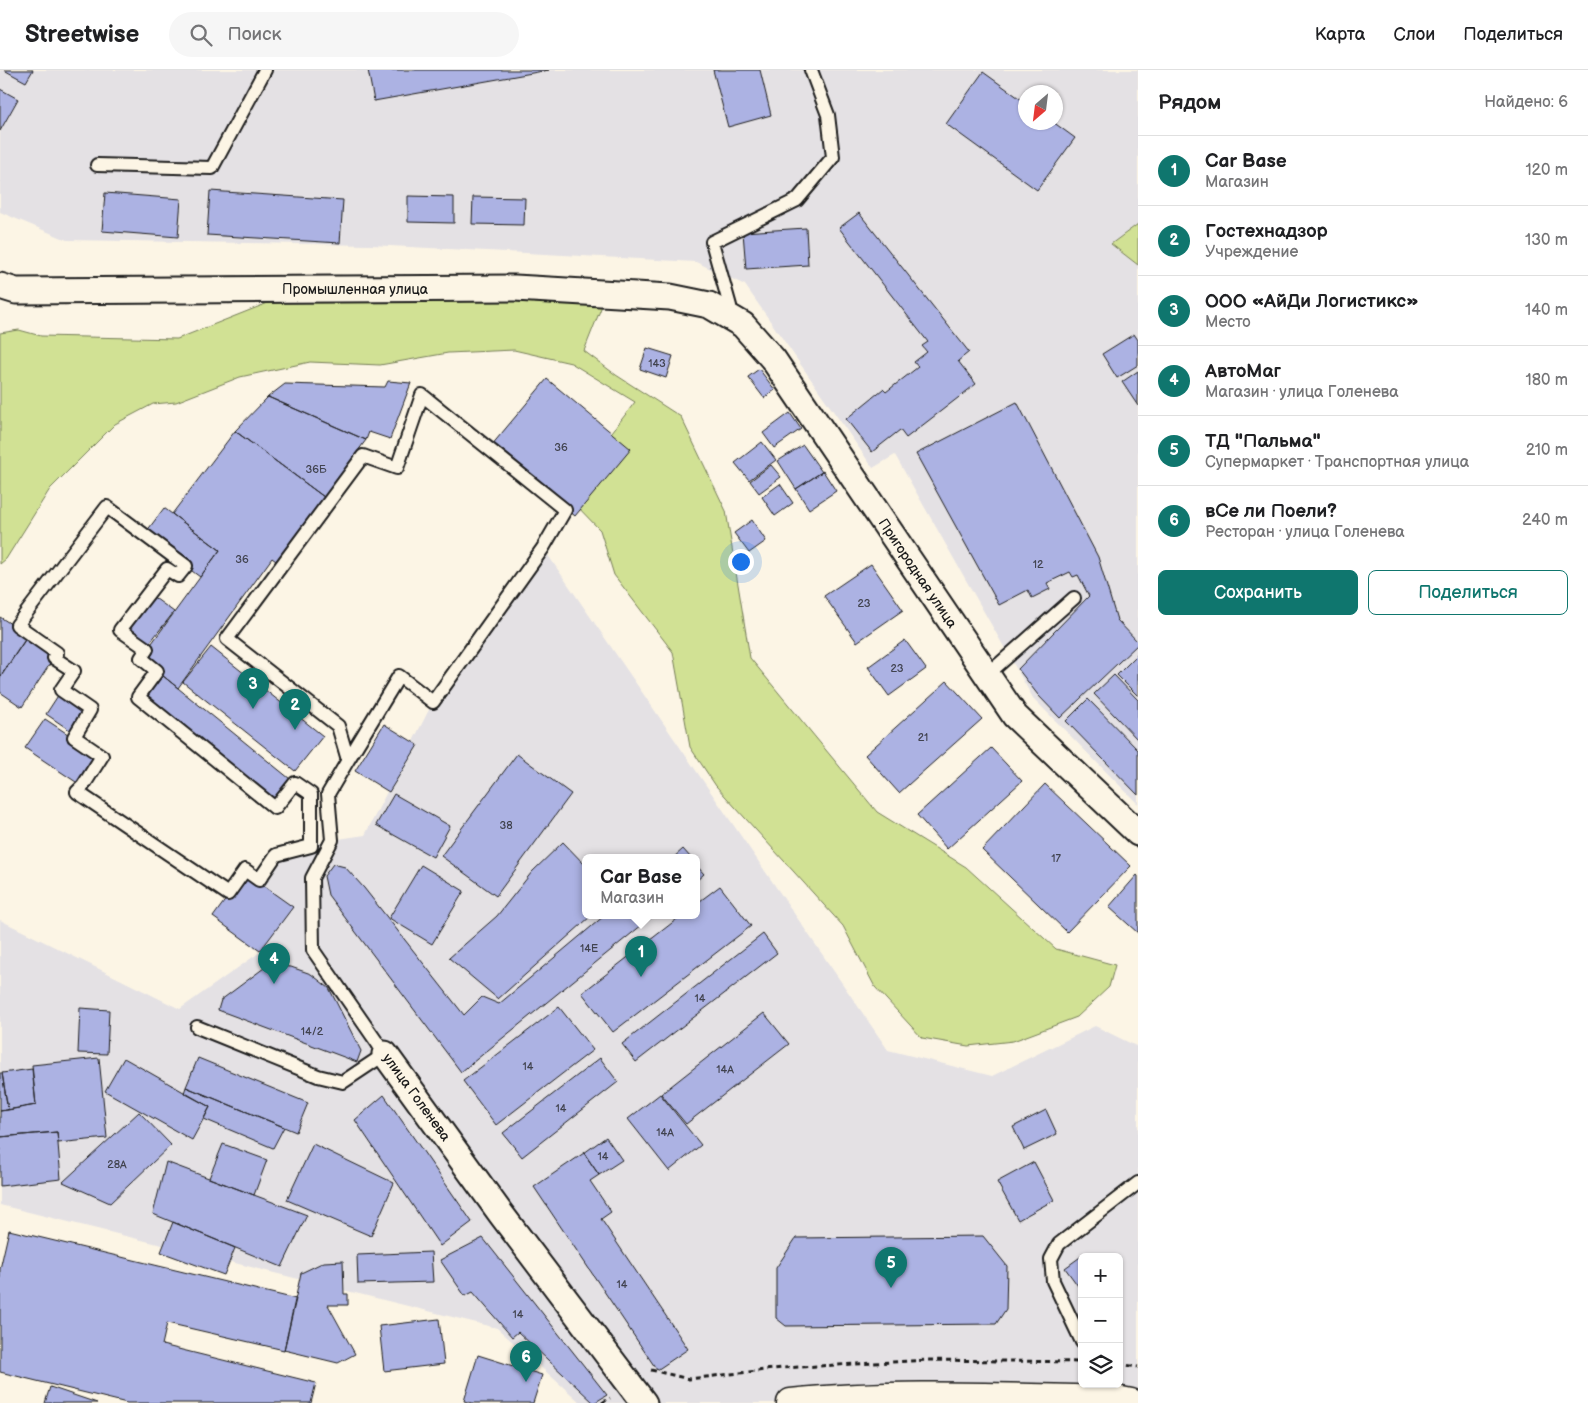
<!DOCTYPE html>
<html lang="ru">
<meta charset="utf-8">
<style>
body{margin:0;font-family:"Balsamiq Sans",sans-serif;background:#f6f6f6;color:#202124}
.controls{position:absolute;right:15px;bottom:15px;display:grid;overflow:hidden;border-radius:8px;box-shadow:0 1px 4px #0004}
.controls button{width:45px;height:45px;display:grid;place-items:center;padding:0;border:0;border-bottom:1px solid #e0e0e0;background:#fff;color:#202124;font:25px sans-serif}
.compass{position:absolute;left:1018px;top:15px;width:45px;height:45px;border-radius:50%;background:#fff;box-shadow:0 1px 4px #0004;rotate:208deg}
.you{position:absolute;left:740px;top:491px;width:18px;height:18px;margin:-12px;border:4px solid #fff;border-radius:50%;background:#1a73e8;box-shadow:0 0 0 8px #1a73e833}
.badge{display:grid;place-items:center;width:32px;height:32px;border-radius:50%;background:#0f766e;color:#fff;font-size:16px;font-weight:700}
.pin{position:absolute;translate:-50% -41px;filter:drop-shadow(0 1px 2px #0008)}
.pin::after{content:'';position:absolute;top:26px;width:18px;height:15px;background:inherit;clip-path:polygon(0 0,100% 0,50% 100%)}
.popup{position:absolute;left:582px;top:784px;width:118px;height:65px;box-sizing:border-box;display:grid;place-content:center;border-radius:8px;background:#fff;filter:drop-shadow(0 1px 4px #0005);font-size:16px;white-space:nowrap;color:#757577}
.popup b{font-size:19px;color:#202124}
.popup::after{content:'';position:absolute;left:50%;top:100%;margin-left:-10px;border:10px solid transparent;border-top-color:#fff}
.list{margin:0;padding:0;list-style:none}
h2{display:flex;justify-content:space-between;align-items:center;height:65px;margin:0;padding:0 20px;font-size:21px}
h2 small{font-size:16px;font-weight:400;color:#757577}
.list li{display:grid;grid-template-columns:32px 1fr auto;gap:15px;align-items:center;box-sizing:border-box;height:70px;padding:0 20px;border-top:1px solid #e0e0e0}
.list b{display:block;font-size:19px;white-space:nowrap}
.list p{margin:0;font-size:16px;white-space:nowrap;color:#757577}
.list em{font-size:16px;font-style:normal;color:#757577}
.actions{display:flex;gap:10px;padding:15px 20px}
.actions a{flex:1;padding:11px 0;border:1px solid #0f766e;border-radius:8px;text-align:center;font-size:18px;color:#0f766e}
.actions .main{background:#0f766e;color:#fff}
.icon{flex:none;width:28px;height:28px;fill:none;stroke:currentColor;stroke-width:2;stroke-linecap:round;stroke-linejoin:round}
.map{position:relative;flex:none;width:1138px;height:1333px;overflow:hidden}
header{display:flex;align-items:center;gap:30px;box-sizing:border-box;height:70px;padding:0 25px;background:#fff;border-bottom:1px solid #e0e0e0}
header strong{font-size:24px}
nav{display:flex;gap:28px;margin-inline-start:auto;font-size:18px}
.search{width:350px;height:45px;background:#f6f6f6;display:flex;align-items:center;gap:12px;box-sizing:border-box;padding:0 18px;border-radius:28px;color:#757577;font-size:19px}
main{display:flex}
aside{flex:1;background:#fff}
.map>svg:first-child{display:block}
</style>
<header>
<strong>Streetwise</strong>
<div class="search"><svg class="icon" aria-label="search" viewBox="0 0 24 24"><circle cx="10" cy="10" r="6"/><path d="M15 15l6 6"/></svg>Поиск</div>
<nav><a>Карта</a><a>Слои</a><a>Поделиться</a></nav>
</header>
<main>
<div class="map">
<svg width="1138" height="1333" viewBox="0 0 1138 1333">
<rect width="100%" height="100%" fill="#fcf5e5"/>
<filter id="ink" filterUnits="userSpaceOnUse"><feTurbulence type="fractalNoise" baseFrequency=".02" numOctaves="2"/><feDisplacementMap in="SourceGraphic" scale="10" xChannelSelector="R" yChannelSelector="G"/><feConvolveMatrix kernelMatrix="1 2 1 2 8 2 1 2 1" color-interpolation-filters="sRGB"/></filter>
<g filter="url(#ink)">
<!-- built -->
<path fill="#e4e1e4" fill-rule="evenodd" d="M0 0H1138V154L1111 174 1138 195V734L1033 628 895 385 873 398 745 215 696 192 371 175 67 170 0 142ZM1026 22H1056V52H1026Z
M543 478 888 980 992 1006 1095 956 1138 977V1333H581L497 1258 0 1135V850L180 939 260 882 213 847 245 803 258 812 276 785 332 770 365 765 433 632ZM586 788H696V846H586ZM1082 1187H1119V1314H1082Z"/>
<!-- green -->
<path fill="#d1e194" stroke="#767e58" d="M1138 154V195L1111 174Z
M415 227 603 233 584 281 616 305 681 347 726 441 750 588 877 742 966 797 1056 879 1115 895 1109 917 1077 947 1013 971 968 976 922 968 875 917 843 856 716 716 690 677 673 582 614 505 600 460 573 432 576 409 635 332 571 293 514 280 448 283 380 295 310 292 240 307 176 332 153 334 115 354 50 419 6 489 0 494V263L19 260 41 266 177 269 268 233Z"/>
<!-- building -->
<path fill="#acb2e3" stroke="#1c1c1c" d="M4 0H33L26 12Z
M368 0H549L374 31Z
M713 0H760L771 45 728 57Z
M983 2 1026 33V52H1053L1075 68 1037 120 946 54Z
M0 19 18 29 0 61Z
M210 121 343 130 340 173 207 165Z
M105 123 181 129 178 167 102 161Z
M408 126 454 127V153L408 152Z
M473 127 525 128 524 155 472 154Z
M859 143 969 282 958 291 976 314 906 368 900 360 872 382 846 349 883 319 886 322 918 297 914 292 927 282 922 276 928 272 839 158Z
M806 158 808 195 746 199 743 162Z
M1134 264 1138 270V295L1117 308 1102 284Z
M647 278 673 286 666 308 640 299Z
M759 299 775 320 764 328 748 307Z
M1138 301V336L1122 312Z
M547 309 631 379 575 446 491 376Z
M388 311 411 313 390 369 369 362 366 370 268 327 285 314 385 317Z
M268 327 366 370 324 427 235 361Z
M1017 332 1098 487 1117 550 1138 572V574L1060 648 1038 625 1018 599 1089 526 1078 505 1073 507 1070 502 1047 513 1050 519 1032 528 1028 520 999 535 916 384Z
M790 343 801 359 774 378 763 363Z
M235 361 324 427 276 491 272 488 178 618 141 588 220 480 172 444Z
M762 372 776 390 749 410 735 393Z
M803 375 822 402 796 419 778 391Z
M771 395 781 407 759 423 750 411Z
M823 401 836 421 809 439 796 419Z
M780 414 793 433 775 446 762 427Z
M164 438 220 480 200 507 144 465Z
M752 450 766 471 749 483 734 463Z
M871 494 903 540 857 572 824 526Z
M148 523 174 542 147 576 122 559Z
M0 547 28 565 0 607Z
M29 564 57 583 22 637 0 622V608Z
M905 570 926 599 889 626 868 597Z
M211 577 323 666 295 701 183 612Z
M1138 584V626L1117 605Z
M157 601 295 713 275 738 136 626Z
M1114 605 1138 630V670L1094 624Z
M947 611 982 649 899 723 865 685Z
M61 621 90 640 74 663 46 644Z
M1088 629 1138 680V725L1066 651Z
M45 649 101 686 82 716 25 678Z
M384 654 418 675 389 722 355 701Z
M991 678 1022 711 947 779 917 745Z
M517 684 571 724 496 826 441 786Z
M1045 714 1131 796 1067 862 982 780Z
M394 724 450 756 433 787 376 755Z
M563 772 586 796V846H591L498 929 449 888 497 846 532 802Z
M683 779 691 788H673Z
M333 794 345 797 364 818 464 945 482 927 499 934 604 846H653L461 1002 328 825 324 806Z
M421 795 464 821 432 874 389 848Z
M696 795 704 804 696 811Z
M245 803 293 837 260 881 213 847Z
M1137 805 1138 806V863L1109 837Z
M720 816 751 856 613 962 582 923 681 846H696V834Z
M763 864 777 883 636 992 622 974Z
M268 895 291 897 311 904 329 918 361 981 357 992 218 940 221 930Z
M559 937 593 980 496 1055 463 1011Z
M80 938 109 940 107 984 78 983Z
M764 943 789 974 686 1054 661 1024Z
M99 988 107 1068 58 1073 57 1062 0 1067V1041L36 1035 32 995Z
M124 988 210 1037 192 1070 105 1021Z
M198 988 308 1033 296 1062 186 1017Z
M600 988 618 1012 522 1087 503 1063Z
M32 999 36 1035 8 1040 2 1003Z
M0 1003H2L8 1040 0 1041Z
M186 1017 284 1057 273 1078 204 1049 210 1037 184 1023Z
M660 1024 701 1075 669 1101 628 1049Z
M384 1025 472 1152 440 1176 355 1050Z
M1046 1040 1057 1064 1024 1080 1013 1057Z
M139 1042 171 1075 110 1133 63 1112Z
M57 1062 61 1109 0 1116V1067Z
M606 1067 622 1090 599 1105 584 1083Z
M223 1074 267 1090 254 1125 209 1108Z
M313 1074 394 1113 371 1166 287 1130Z
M584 1083 599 1105 590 1111 611 1142 601 1149 688 1279 657 1300 534 1117Z
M166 1092 307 1145 282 1197 153 1144Z
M1034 1092 1054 1130 1018 1150 997 1112Z
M173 1152 235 1178 224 1205 161 1182Z
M9 1160 296 1229 284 1280 167 1253 162 1275 316 1313 311 1333H127L0 1302V1199Z
M983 1166 1007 1196 1006 1239 996 1254 786 1256 776 1248V1198L796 1168Z
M483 1168 607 1325 594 1333 518 1262 512 1267 473 1222 465 1226 440 1190Z
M431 1182 433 1212 358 1214 357 1185Z
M1083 1185 1084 1187H1082L1081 1220 1065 1198Z
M343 1191 344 1224H348V1235H328L355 1284 338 1293 284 1280 301 1203 324 1192Z
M439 1249 444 1294 384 1301 379 1256Z
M478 1285 542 1305 533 1333H472L464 1331Z
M50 1317 97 1333H45Z"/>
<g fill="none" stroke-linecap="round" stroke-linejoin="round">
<defs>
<path id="lane" d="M97 95 212 98 265 0
M726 245 730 236 712 172 797 130 833 87 828 45 811 0
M422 325 565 440 543 478 433 632 399 606 348 690 338 656 227 569 363 386 397 398Z
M107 437 186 496 178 506 167 499 120 560 147 579 141 588 157 601 138 627 275 738 295 713 311 724V776L276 785 259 810 245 800 228 824 77 722 83 716 102 686 74 667 90 640 61 620 74 601 54 588 57 583 17 555Z
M987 605 1074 528
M197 957 318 1006 343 1012 385 984 313 880 312 808 332 770 328 724 348 690
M1082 1272 1053 1211 1051 1189 1059 1174 1138 1113"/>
<path id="street" d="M0 216 16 221 515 218 670 227 709 235 743 255 773 289 1015 646 1138 763
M385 984 501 1144 644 1333"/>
<path id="secondary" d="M791 1333C898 1322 1008 1328 1116 1330L1131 1333"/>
</defs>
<!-- lane casing -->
<use href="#lane" stroke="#1c1c1c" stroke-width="16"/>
<!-- street casing -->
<use href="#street" stroke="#1c1c1c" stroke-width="29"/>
<!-- secondary casing -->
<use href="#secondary" stroke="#1c1c1c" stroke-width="31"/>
<!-- path -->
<path stroke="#1c1c1c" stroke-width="3" stroke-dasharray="5 4" stroke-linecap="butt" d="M1119 1294 1138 1297
M651 1300 689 1309 782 1298 927 1290 1082 1292
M602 1333 610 1328"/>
<!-- lane -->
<use href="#lane" stroke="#fcf5e5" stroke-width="12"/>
<!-- street -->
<use href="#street" stroke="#fcf5e5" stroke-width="25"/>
<!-- secondary -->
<use href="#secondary" stroke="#fcf5e5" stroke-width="28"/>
</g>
</g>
<g text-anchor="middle" stroke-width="5" stroke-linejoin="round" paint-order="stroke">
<!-- number labels -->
<g font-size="11" fill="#40424e">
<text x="657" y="297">143</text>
<text x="561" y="381">36</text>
<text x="316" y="403">36Б</text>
<text x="242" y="493">36</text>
<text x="1038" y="498">12</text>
<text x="864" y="537">23</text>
<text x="897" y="602">23</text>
<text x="923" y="671">21</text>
<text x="506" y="759">38</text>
<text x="1056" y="792">17</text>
<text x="589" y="882">14Е</text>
<text x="700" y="932">14</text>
<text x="312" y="965">14/2</text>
<text x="528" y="1000">14</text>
<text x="725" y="1003">14А</text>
<text x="561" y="1042">14</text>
<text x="665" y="1066">14А</text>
<text x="603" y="1090">14</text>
<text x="117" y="1098">28А</text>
<text x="622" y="1218">14</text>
<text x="518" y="1248">14</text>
</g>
<!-- street labels -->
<g font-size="14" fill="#1c1c1c" stroke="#fcf5e5">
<text x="355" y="224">Промышленная улица</text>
<text transform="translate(918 503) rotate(56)" y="5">Пригородная улица</text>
<text transform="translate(417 1027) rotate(54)" y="5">улица Голенева</text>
</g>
</g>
</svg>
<div class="controls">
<button>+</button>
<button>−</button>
<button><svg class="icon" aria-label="layers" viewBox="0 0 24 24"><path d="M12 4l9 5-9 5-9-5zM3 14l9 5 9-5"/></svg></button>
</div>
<svg class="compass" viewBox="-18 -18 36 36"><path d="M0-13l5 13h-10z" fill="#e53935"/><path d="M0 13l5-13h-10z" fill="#757577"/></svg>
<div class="you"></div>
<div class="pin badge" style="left:641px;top:907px">1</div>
<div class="popup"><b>Car Base</b>Магазин</div>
<div class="pin badge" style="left:295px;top:660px">2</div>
<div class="pin badge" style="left:253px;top:639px">3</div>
<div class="pin badge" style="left:274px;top:914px">4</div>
<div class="pin badge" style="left:891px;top:1218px">5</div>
<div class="pin badge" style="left:526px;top:1312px">6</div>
</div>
<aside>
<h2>Рядом<small>Найдено: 6</small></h2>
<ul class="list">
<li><span class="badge">1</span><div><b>Car Base</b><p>Магазин</p></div><em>120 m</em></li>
<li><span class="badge">2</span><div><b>Гостехнадзор</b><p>Учреждение</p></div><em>130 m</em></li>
<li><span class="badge">3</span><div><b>ООО «АйДи Логистикс»</b><p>Место</p></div><em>140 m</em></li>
<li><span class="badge">4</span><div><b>АвтоМаг</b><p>Магазин · улица Голенева</p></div><em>180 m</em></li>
<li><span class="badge">5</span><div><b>ТД &quot;Пальма&quot;</b><p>Супермаркет · Транспортная улица</p></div><em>210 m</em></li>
<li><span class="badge">6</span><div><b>вСе ли Поели?</b><p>Ресторан · улица Голенева</p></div><em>240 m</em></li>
</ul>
<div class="actions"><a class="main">Сохранить</a><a>Поделиться</a></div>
</aside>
</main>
